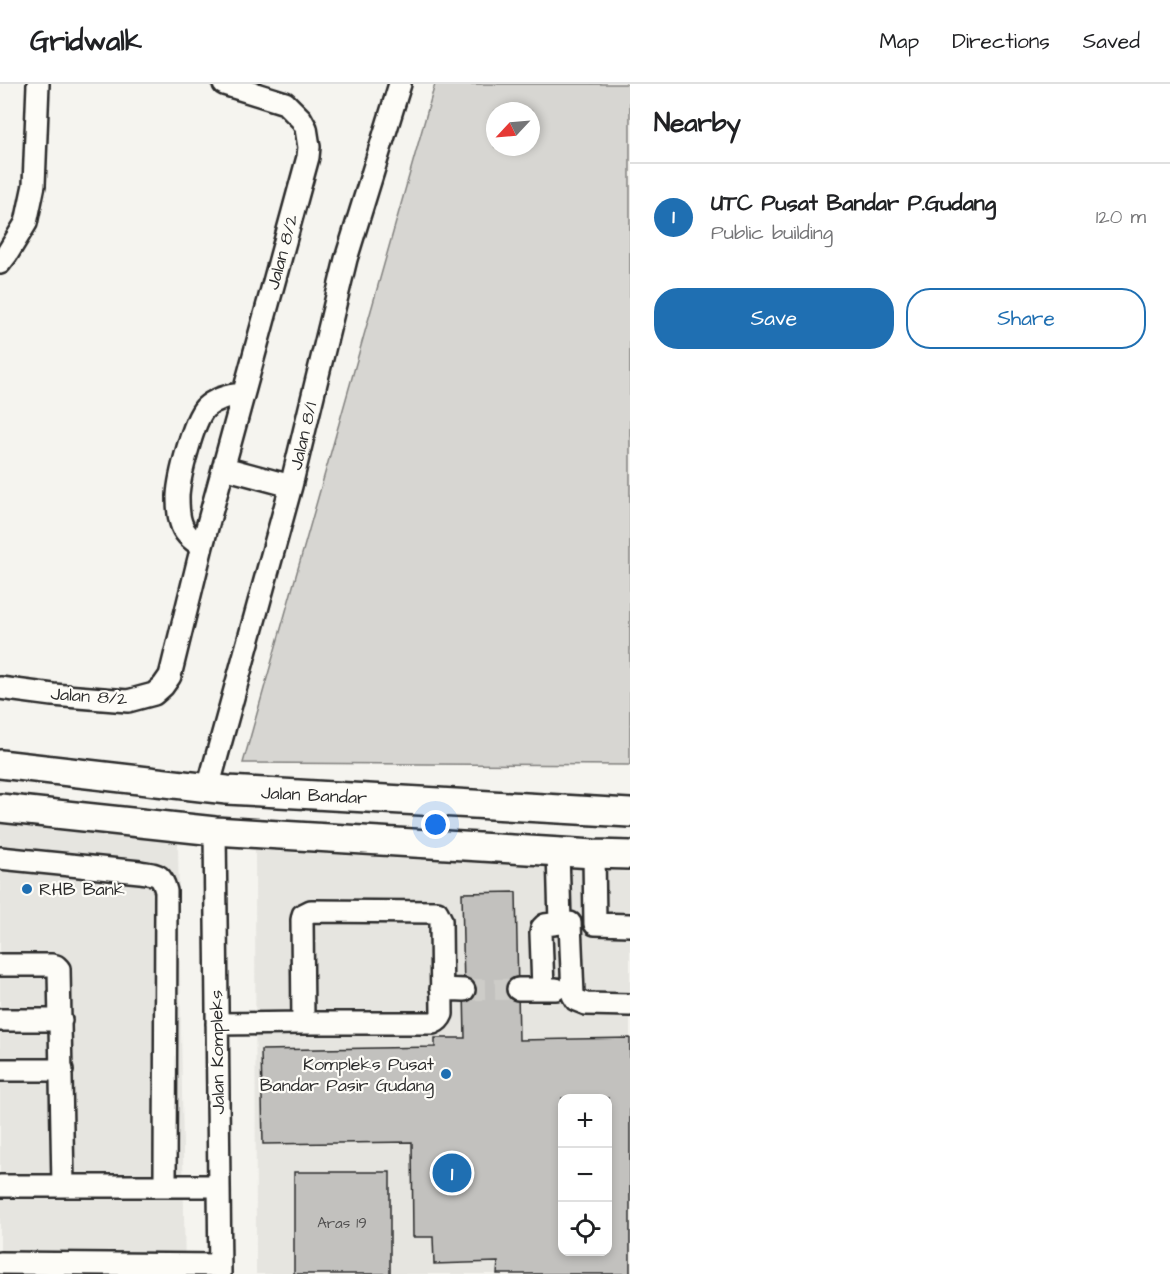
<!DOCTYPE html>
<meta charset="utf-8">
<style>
body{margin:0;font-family:"Architects Daughter",sans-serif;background:#f2f2f2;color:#202124}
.controls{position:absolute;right:18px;bottom:18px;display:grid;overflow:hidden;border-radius:12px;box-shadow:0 3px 9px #0003}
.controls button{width:54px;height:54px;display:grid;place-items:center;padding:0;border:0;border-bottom:2px solid #e0e0e0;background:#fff;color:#202124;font:30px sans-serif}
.compass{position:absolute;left:486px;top:18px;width:54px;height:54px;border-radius:50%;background:#fff;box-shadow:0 3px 9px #0003;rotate:244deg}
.you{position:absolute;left:436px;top:741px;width:21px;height:21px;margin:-15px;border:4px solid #fff;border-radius:50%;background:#1a73e8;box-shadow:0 0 0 9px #1a73e833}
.badge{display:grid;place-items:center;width:39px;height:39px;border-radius:50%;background:#1f6fb2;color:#fff;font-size:20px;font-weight:700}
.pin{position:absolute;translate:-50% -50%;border:3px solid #fff;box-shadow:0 2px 6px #0006}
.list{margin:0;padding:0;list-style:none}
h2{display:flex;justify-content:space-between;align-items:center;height:78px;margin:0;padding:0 24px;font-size:26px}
h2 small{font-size:20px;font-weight:400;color:#757577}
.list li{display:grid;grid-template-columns:39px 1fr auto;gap:18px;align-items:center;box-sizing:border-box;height:108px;padding:0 24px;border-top:2px solid #e0e0e0}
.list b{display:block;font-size:22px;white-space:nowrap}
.list p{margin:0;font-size:20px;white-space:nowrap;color:#757577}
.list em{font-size:20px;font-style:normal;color:#757577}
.actions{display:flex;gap:12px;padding:18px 24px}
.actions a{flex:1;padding:14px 0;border:2px solid #1f6fb2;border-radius:24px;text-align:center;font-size:21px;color:#1f6fb2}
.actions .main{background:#1f6fb2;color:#fff}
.icon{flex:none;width:33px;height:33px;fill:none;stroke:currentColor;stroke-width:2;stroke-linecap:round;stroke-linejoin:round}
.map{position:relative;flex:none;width:630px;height:1190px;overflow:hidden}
header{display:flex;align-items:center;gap:36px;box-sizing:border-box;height:84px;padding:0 30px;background:#fff;border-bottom:2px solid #e0e0e0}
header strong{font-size:28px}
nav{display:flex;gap:33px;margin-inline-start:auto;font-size:21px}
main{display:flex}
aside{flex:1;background:#fff}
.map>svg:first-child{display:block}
</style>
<header>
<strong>Gridwalk</strong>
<nav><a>Map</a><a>Directions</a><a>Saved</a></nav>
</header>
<main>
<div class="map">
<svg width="630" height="1190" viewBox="0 0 630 1190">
<rect width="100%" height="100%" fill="#f5f4ef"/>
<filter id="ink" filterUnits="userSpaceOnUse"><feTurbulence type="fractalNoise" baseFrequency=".0167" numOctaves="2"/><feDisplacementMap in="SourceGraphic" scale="12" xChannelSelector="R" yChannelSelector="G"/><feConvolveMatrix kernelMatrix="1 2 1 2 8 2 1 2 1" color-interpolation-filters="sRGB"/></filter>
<g filter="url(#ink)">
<!-- built -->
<path fill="#e6e5e0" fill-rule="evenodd" d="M0 736 178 759 185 1190H0Z
M255 766 630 788V1190H256ZM562 1014H608V1168H562Z"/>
<!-- green -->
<path fill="#d7d6d2" stroke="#81807e" stroke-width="1.5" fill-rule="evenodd" d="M435 0H630V681L243 679ZM495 27H531V63H495Z"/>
<!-- building -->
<path fill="#c2c1be" stroke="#2b2b2b" stroke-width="1.5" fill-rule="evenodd" d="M516 808 519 956 630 954V1190H497L498 1178 434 1180 433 1153H413L412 1058 263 1060 261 966 435 963V954H465L462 809ZM562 1014H608V1168H562Z
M294 1088H390V1190H294Z"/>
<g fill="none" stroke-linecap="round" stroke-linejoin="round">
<!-- minor-tunnel -->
<path stroke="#cdccc8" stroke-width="21" stroke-dasharray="21 10" stroke-linecap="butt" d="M464 906 518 905"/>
<defs>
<path id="minor" d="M0 179 7 170 26 139 34 101 38 0
M224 384 291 402
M202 462C193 457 184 450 181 439 178 431 178 421 178 412 179 393 193 337 205 324 216 314 229 311 243 310
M0 604 53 611 128 617 154 610 163 602 170 592 202 462 308 73 309 63 306 44 301 35 285 19 224 0
M208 704 291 402 346 175 400 0
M215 747 220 1190
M558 767 560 839H570L573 911 576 916 586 920 630 921
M594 770 595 840 630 841
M0 774 140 788C157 791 161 789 166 807L165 1102
M311 827 437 828 441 836 442 930C440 935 438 937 433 939H303L302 836 303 831Z
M0 881H52L56 882 59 885 63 1102
M441 905 464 906
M518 905H556
M543 905 541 849 542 844 545 841 560 839
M0 936H61
M217 940 303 939
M0 986H62
M0 1102H219
M0 1179 220 1181"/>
<path id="major" d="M0 680 227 706 630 729
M0 724 215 747 594 770 630 771"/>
</defs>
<!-- minor casing -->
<use href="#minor" stroke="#2b2b2b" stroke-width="26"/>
<!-- major casing -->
<use href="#major" stroke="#2b2b2b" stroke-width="32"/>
<!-- minor -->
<use href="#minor" stroke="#fdfcf7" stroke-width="21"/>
<!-- major -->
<use href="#major" stroke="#fdfcf7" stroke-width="27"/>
</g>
</g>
<!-- markers -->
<g fill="#1f6fb2" stroke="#fdfcf7" stroke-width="2">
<circle cx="27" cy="805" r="6"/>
<circle cx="446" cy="990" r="6"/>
</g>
<g text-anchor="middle" stroke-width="4.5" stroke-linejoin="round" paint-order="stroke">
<!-- number labels -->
<g font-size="15" fill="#515050">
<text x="342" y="1144">Aras 19</text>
</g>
<!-- street labels -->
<g font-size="18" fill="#2b2b2b" stroke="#fdfcf7">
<text transform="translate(282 168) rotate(-75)" y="6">Jalan 8/2</text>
<text transform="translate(303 352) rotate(-77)" y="6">Jalan 8/1</text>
<text transform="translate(89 612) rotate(4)" y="6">Jalan 8/2</text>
<text transform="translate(314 711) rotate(3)" y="6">Jalan Bandar</text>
<text transform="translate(217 968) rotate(-91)" y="6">Jalan Kompleks</text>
</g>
<!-- poi labels -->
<g font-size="18" fill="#2b2b2b" stroke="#fdfcf7" text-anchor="start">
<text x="39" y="811">RHB Bank</text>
<text x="434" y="986" text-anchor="end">Kompleks Pusat<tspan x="434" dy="21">Bandar Pasir Gudang</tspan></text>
</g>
</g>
</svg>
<div class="controls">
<button>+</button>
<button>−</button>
<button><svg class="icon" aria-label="locate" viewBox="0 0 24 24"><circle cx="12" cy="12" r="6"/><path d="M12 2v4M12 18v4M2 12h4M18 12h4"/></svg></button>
</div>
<svg class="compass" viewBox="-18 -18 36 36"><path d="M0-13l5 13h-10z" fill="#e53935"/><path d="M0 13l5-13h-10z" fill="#757577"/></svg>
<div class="you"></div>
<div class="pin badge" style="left:452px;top:1089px">1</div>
</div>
<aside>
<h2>Nearby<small></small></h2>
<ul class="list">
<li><span class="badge">1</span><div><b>UTC Pusat Bandar P.Gudang</b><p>Public building</p></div><em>120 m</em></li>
</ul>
<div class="actions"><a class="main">Save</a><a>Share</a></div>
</aside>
</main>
